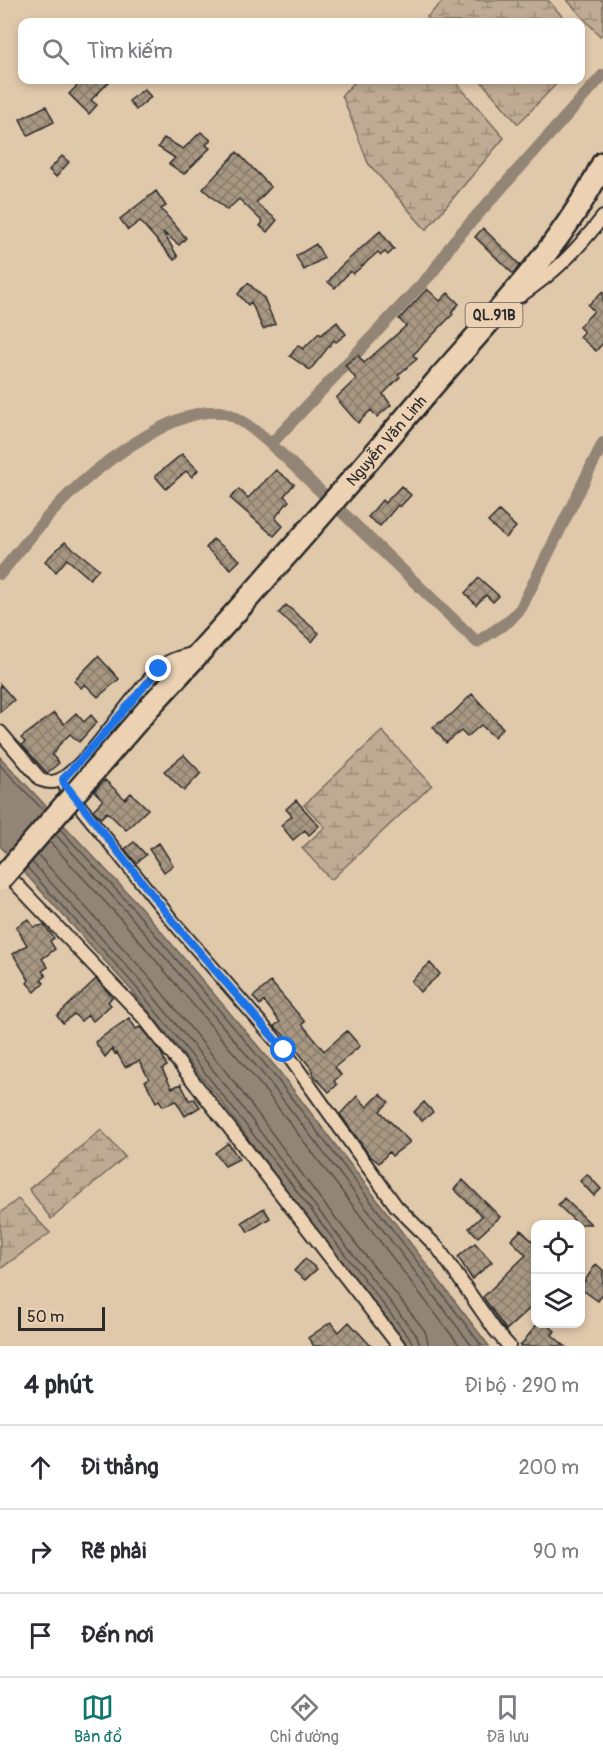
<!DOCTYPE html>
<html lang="vi">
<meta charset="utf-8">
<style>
body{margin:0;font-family:Pangolin,sans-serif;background:#f7f7f7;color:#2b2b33}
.controls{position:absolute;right:18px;bottom:18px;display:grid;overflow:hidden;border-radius:12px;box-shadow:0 3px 9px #0003}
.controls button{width:54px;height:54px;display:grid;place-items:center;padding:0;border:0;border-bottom:2px solid #e1e1e2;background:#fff;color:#2b2b33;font:30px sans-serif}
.scale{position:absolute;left:18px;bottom:15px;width:87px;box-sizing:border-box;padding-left:6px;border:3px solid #2b2b2b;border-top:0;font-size:16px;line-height:21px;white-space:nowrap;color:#2b2b2b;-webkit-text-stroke:4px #ecd2b3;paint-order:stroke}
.stop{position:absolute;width:18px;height:18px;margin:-14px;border:4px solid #1a73e8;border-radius:50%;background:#fff}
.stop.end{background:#1a73e8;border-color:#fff;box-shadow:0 2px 6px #0008}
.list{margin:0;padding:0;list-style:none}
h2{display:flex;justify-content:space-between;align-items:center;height:78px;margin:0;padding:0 24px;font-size:26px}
h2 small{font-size:20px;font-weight:400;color:#7c7c81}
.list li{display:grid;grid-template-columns:39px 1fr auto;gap:18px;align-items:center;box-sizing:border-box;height:84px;padding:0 24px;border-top:2px solid #e1e1e2}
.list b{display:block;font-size:22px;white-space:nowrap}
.list em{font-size:20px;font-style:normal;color:#7c7c81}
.icon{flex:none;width:33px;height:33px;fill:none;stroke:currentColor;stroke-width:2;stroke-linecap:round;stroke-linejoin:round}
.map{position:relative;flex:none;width:603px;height:1346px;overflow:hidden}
.search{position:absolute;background:#fff;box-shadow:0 3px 9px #0003;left:18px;right:18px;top:18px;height:66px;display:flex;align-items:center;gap:15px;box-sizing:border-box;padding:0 21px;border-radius:12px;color:#7c7c81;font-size:22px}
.sheet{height:330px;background:#fff}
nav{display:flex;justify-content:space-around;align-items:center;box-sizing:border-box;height:84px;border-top:2px solid #e1e1e2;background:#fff;font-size:16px;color:#7c7c81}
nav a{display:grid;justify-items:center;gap:3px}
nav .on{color:#0f766e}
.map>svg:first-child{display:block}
</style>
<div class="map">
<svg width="603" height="1346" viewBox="0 0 603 1346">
<defs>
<pattern id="wetland-marsh" width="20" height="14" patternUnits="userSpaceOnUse" patternTransform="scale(1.5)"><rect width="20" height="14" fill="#bfab93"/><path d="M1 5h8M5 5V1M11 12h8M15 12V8" fill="none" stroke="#9b8b78"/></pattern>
<pattern id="building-cross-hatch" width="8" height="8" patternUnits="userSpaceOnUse" patternTransform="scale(1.5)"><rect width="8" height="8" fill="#a89883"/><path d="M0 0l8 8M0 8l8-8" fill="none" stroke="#897c6b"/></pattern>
</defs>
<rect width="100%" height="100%" fill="#e0c8ab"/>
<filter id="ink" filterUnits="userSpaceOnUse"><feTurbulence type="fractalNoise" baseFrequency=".0167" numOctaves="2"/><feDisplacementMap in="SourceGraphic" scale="12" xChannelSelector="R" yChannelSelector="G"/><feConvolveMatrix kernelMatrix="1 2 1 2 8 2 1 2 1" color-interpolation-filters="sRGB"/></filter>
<g filter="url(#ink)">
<!-- wetland -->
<path fill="url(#wetland-marsh)" stroke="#756b5f" stroke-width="1.5" d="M444 0H548L567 22H432L427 17Z
M567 0H603V33L600 36Z
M357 80H454L504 138 426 230 368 163 342 95Z
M480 80H560L518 124Z
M382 731 432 785 331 880 302 848 325 827 304 805Z
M101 1130 125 1157 51 1219 29 1189Z
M18 1199 50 1233 0 1269V1213Z"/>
<!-- water -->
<path fill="#938575" stroke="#696157" stroke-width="1.5" d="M0 757 137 903 278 1070 489 1346H408L301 1210 220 1100 134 993 0 846Z"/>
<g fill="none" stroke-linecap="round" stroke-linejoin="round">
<!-- shore -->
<path stroke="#554f49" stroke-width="1.5" d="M0 765 44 811
M60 829 132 907 273 1074 482 1346
M55 834 127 912 267 1079 472 1346
M49 841 120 918 260 1084 460 1346
M38 855 151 979 238 1087 319 1197 425 1331 429 1346
M32 862 144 985 231 1092 312 1202 417 1336 420 1346
M27 867C64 910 104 949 140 992 234 1105 320 1224 411 1340L413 1346"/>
<!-- canal -->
<path stroke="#938575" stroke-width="12" d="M271 444 433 272 453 242 603 75
M0 574C25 544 49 512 78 486 109 458 183 403 225 413 248 418 301 473 319 490 372 541 424 591 477 642L509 621 521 608 603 443"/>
</g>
<!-- building -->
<path fill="url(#building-cross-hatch)" stroke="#2b2b2b" stroke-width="1.5" d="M83 80H111L91 100 97 105 89 114 69 94Z
M144 89 151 97 136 110 129 101Z
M46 106 54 122 28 135 20 119Z
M201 132 211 140 206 145 210 148 184 174 169 164 175 158 158 147 164 138 183 149Z
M237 152 271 187 256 203 277 220 267 232 260 226 263 222 239 199 227 210 203 189Z
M62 156 69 162 56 177 49 170Z
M156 191 166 206 161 209 186 238 179 245 163 232 178 257 174 260 140 221 128 230 120 219Z
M483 228 520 265 513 274 475 237Z
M380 231 394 249 388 255 385 252 381 255 378 252 353 274 350 271 335 288 328 282 339 268Z
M316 244 324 258 304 270 296 256Z
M248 283 264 298 275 324 263 329 251 302 248 305 238 294Z
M427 289 440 301 448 293 459 304 451 312 453 314 413 355 417 359 398 375 400 377 383 394 391 405 377 417 371 410 358 423 336 398 356 379 345 365 358 355 364 363 406 326 399 319Z
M603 292V343L596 351 580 337 584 332 579 327 594 311 588 305Z
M337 322 346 334 336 342 334 340 310 370 290 356 298 345 303 349 319 333 321 335Z
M182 454 198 470 192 477 186 471 166 489 155 476Z
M276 470 294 484 284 496 289 501 277 515 276 519 283 526 274 536 230 498 239 489 248 498Z
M401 486 411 495 400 507 398 505 380 526 368 517 382 500 385 503Z
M499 511 516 527 506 538 488 522Z
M213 539 240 560 231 569 206 548Z
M65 542 99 569 90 579 67 559 56 572 45 561Z
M479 578 499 596 493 602 486 595 476 605 465 593Z
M286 605 319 633 312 642 279 613Z
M98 656 119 679 98 697 85 684 81 688 74 681Z
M0 684 14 700 0 712Z
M472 694 503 728 494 737 481 725 467 737 461 731 446 743 433 727 453 713Z
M54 713 64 724 76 713 84 722 91 715 97 722 79 742 70 734 57 747 58 748 52 755 59 763 47 773 22 745 25 742 21 738Z
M184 755 201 773 184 791 164 771Z
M105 780 125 799 131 793 148 809 126 830 107 812 101 818 93 810 103 800 94 791Z
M296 800 319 826 309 835 305 830 293 840 281 825 292 816 286 809Z
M134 842 146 855 136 863 125 849Z
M159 843 173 865 164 872 149 849Z
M28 919 34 927 44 925 54 938 50 941 55 949 42 959 48 967 42 971 46 976 41 980 44 983 35 992 27 983 29 980 13 954 27 945 16 927Z
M430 963 440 974 420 992 411 981Z
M96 979 112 997 108 1002 111 1005 93 1021 88 1015 81 1021 74 1014 63 1023 57 1016Z
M271 982 305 1022 302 1024 324 1051 347 1031 360 1046 335 1067 341 1075 334 1081 337 1085 329 1092 315 1077 311 1068 286 1037 274 1026 280 1022 264 1001 260 1005 253 997Z
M129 1018 136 1029 140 1027 160 1051 167 1066 162 1069 172 1088 181 1084 189 1100 195 1099 200 1107 185 1116 176 1101 163 1106 159 1100 156 1102 145 1081 149 1079 139 1061 125 1067 117 1053 115 1054 112 1049 105 1057 95 1042Z
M380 1094 389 1102 380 1111 410 1142 392 1156 389 1152 379 1163 369 1155 340 1114 357 1096 367 1107Z
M424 1102 433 1112 422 1121 414 1112Z
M228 1143 239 1159 225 1166 215 1153Z
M587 1174 601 1189 594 1196 580 1181Z
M463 1180 500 1217 478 1237 469 1228 482 1216 454 1189Z
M564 1198 591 1224H578L558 1205Z
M264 1208 270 1218 248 1232 242 1222Z
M521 1230 536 1245V1303L506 1330 483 1297 526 1255 511 1240Z
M475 1243 492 1262 472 1279 458 1257Z
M305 1259 317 1269 305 1280 294 1271Z
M596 1264 603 1270V1294L598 1301 580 1288Z
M331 1322 339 1332 349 1322 371 1346H314L308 1338Z
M538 1323H545L555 1331 552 1335 565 1346H520Z"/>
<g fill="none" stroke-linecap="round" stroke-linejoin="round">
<defs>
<path id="street" d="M520 296C557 271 575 252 603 217
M0 732 41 780C49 783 56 783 63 778 98 753 127 700 159 669 168 659 184 656 197 653
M63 779 66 789 176 925 284 1050 396 1206 438 1248 495 1330 509 1346
M3 870 144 1018 399 1346"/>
<g id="highway">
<path id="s1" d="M153 703C250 599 343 491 435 383 493 316 564 244 603 163"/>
</g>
</defs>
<!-- street casing -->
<use href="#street" stroke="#2b2b2b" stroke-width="16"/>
<!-- highway casing -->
<use href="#highway" stroke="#2b2b2b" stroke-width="26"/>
<!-- street -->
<use href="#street" stroke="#ecd2b3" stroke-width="12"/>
<!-- highway -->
<use href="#highway" stroke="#ecd2b3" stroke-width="21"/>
<defs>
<path id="highway-bridge" d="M0 880 153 703"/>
</defs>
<!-- highway-bridge casing -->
<use href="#highway-bridge" stroke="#2b2b2b" stroke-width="26" stroke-linecap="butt"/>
<!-- highway-bridge -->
<use href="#highway-bridge" stroke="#ecd2b3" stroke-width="21"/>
</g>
</g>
<g fill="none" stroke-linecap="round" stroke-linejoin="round" filter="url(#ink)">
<!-- route -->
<path stroke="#1a73e8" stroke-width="8" d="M159 669 97 742 63 779 64 783 176 925 284 1050"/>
</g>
<g text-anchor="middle" stroke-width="5" stroke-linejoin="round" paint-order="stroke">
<!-- shield labels -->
<rect fill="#ecd2b3" stroke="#655d54" stroke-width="1.5" x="465.5" y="303" width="57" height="24" rx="4.5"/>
<g font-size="15" font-weight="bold" fill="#2b2b2b">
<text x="494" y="320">QL.91B</text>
</g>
<!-- street labels -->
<g font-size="16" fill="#2b2b2b" stroke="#ecd2b3">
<text dy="6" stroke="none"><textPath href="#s1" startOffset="351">Nguyễn Văn Linh</textPath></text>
</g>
</g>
</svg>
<div class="controls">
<button><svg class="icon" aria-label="locate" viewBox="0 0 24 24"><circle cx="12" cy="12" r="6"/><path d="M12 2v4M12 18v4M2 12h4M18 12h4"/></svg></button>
<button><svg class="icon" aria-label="layers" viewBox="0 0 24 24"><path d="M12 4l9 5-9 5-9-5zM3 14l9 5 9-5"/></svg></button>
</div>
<div class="scale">50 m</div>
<div class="stop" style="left:284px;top:1050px"></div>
<div class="stop end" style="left:159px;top:669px"></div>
<div class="search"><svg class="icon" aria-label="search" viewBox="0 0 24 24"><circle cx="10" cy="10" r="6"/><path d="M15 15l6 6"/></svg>Tìm kiếm</div>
</div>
<section class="sheet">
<h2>4 phút<small>Đi bộ · 290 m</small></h2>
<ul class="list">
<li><svg class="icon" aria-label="ahead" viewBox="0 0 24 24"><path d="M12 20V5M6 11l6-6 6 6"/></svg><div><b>Đi thẳng</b></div><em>200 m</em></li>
<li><svg class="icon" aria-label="right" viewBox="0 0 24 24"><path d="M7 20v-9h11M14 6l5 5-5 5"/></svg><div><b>Rẽ phải</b></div><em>90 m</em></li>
<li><svg class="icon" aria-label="arrive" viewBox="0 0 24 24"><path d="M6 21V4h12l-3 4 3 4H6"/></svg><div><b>Đến nơi</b></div></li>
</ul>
</section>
<nav>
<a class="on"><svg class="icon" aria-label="map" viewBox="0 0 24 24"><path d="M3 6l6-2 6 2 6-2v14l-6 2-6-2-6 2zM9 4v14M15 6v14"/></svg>Bản đồ</a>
<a><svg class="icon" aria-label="directions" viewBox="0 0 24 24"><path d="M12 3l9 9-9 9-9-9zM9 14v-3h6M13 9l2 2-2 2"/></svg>Chỉ đường</a>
<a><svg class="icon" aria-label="saved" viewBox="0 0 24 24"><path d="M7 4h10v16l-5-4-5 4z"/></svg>Đã lưu</a>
</nav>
